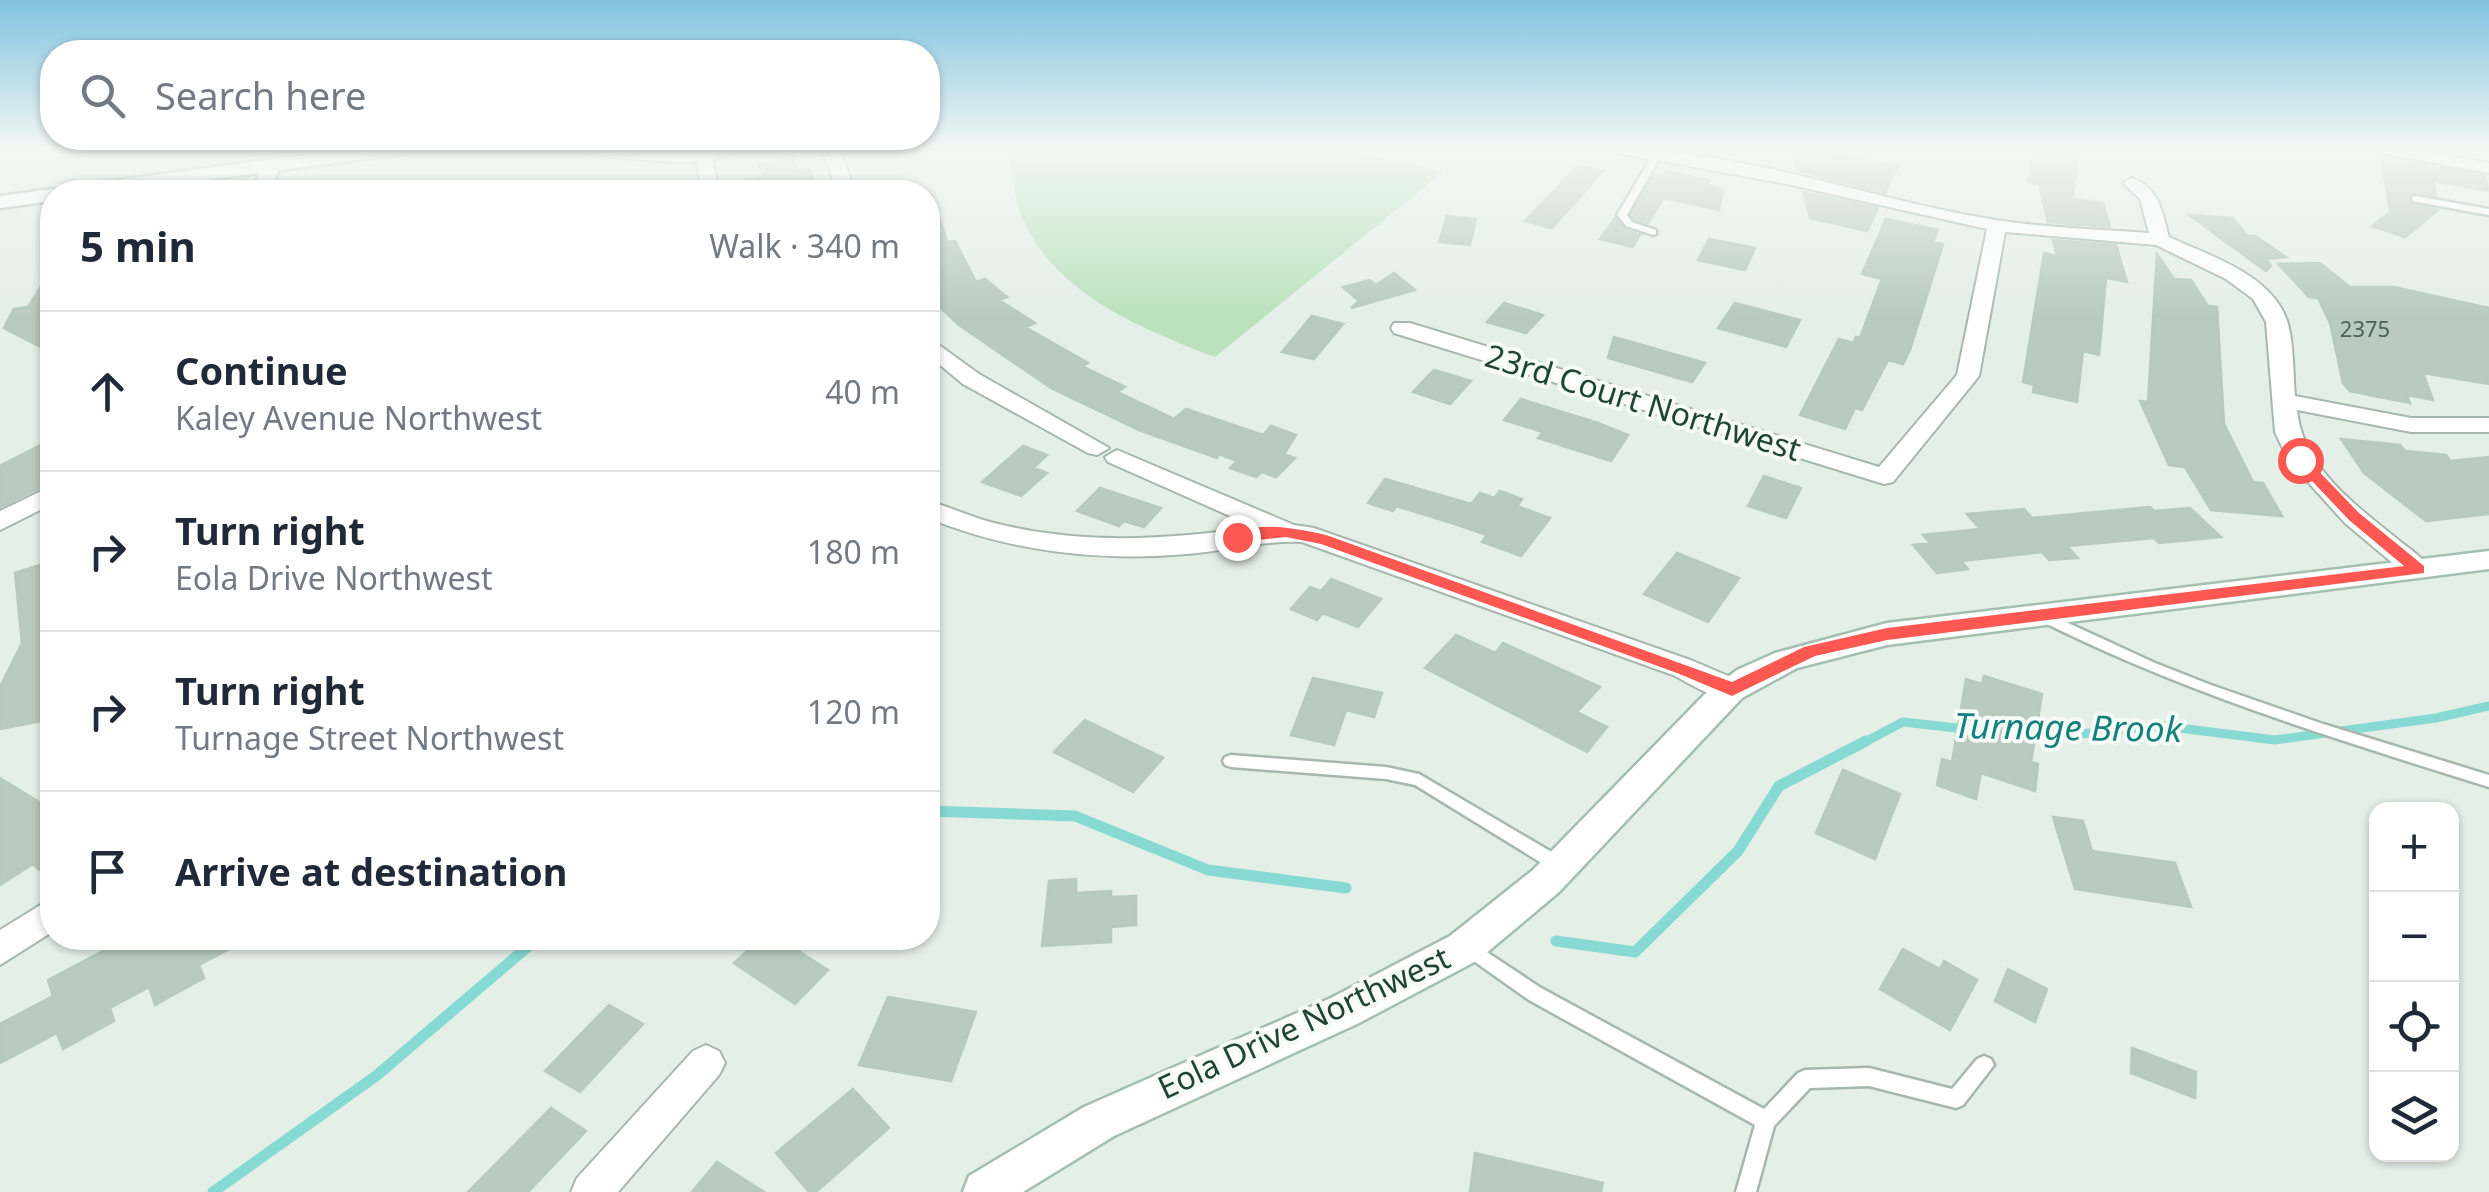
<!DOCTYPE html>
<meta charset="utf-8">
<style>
body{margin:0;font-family:"Noto Sans",sans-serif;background:#f6f6f7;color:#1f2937}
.controls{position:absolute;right:30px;bottom:30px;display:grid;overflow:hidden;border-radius:20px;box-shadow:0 2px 8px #0004}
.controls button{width:90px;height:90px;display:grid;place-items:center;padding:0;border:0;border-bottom:2px solid #e0e1e3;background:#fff;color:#1f2937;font:50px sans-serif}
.stop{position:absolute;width:30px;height:30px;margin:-22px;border:8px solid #ff5752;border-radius:50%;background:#fff}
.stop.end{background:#ff5752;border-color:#fff;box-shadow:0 2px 10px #0008}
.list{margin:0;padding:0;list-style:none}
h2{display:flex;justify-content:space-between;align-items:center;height:130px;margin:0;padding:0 40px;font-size:42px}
h2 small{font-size:32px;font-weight:400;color:#747a83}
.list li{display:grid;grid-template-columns:65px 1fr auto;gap:30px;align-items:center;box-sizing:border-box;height:160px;padding:0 40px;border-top:2px solid #e0e1e3}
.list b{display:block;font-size:38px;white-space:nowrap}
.list p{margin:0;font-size:32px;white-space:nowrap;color:#747a83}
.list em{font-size:32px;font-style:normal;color:#747a83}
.icon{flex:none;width:55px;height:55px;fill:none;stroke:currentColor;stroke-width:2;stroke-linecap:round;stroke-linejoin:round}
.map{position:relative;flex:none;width:2489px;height:1192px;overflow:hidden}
.search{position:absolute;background:#fff;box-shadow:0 2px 8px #0004;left:40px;top:40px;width:900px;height:110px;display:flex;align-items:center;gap:25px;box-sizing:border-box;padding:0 35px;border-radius:40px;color:#747a83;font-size:38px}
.panel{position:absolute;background:#fff;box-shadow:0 2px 8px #0004;left:40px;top:180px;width:900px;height:770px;border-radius:40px}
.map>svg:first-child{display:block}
</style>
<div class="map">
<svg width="2489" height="1192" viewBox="0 0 2489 1192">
<rect width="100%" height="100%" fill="#e4efe8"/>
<!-- green -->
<path fill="#bbe2bd" d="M1008 149H1340L1443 172 1215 357C1145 330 1060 297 1025 224 1014 201 1012 173 1008 149Z"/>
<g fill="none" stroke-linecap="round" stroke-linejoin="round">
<!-- stream-far1 -->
<path stroke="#87d9d4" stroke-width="9" d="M2026 733 2069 735 2163 726 2275 740 2436 718 2489 706
M1861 744 1903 722 1965 729"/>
<!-- stream -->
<path stroke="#87d9d4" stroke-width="11" d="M928 811 1075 816 1208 870 1346 888
M1556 941 1635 952 1738 851 1779 786 1866 741
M213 1192 376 1076 538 938"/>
</g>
<!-- building -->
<path fill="#b9cac0" stroke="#b6cabd" stroke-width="2.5" d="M1792 149H1823L1825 153 1898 165 1885 193 1798 171Z
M2035 149H2080L2072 199 2103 203 2110 227 2048 222 2039 184 2028 182Z
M2381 155 2485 176 2489 191 2433 181 2436 196 2414 192 2408 201 2438 210 2405 237 2372 226 2390 212Z
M793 158 797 171 810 169 817 192H747L746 179 763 177 759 164Z
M1579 165 1603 171 1552 228 1525 221Z
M1666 171 1709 180 1706 185 1723 189 1719 210 1664 198 1648 223 1634 219 1631 215 1654 174 1663 176Z
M1803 192 1878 208 1867 231 1810 218Z
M928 196H932L947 242 955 241 976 282 985 279 1007 297 999 300 1035 323 1025 327 1088 363 1082 366 1125 387 1117 392 1174 419 1186 409 1263 435 1271 426 1296 435 1284 454 1295 458 1276 477 1262 472 1256 477 1230 468 1237 461 1219 454 1217 458 1139 430 1051 388 959 325 928 296Z
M2189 215 2233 218 2247 236H2255L2286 257 2266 259 2271 266 2266 271Z
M1447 216 1476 219 1470 245 1439 242Z
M1615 218 1625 230 1640 235 1633 247 1600 239Z
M1886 219 1938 230 1933 242 1943 244 1910 350 1903 364 1888 360 1862 410 1855 408 1845 429 1800 415 1839 339 1853 343 1856 337 1860 338 1882 279 1862 274Z
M1709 239 1755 248 1745 270 1698 260Z
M2053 240 2116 245 2127 282 2106 278 2099 355 2083 351 2077 402 2033 392 2034 385 2023 382 2044 253 2057 256Z
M2157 254 2174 279 2191 280 2208 306 2217 307 2224 424 2253 482 2263 483 2282 516 2211 510 2185 467 2169 465 2140 401 2148 402Z
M2320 263 2350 287H2394L2489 308V384L2423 373 2433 400 2407 395 2410 403 2350 391 2343 383 2330 323 2318 298 2309 297 2278 264Z
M52 269V353L4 328 14 309 28 307Z
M1394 273 1415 290 1351 308 1359 301 1343 287 1370 280 1376 285Z
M1504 303 1543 315 1526 333 1487 322Z
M1735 303 1800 320 1786 347 1718 328Z
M1312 316 1343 324 1314 359 1282 352Z
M1614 337 1705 363 1692 382 1608 358Z
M1434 370 1471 381 1450 404 1413 392Z
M1521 399 1598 423 1628 435 1611 461 1538 438 1543 432 1504 420Z
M52 439V482L0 507V466Z
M2341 439 2400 445 2405 451 2446 455 2450 461 2489 457V514L2426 521 2364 473Z
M1023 446 1047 455 1033 468 1047 473 1021 496 982 482Z
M1764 476 1801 488 1786 518 1748 506Z
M1385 479 1471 504 1480 493 1494 498 1500 491 1522 499 1517 506 1550 518 1521 556 1482 542 1487 535 1455 524 1396 506 1393 511 1368 503Z
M1100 488 1161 508 1144 527 1124 521 1119 526 1077 511Z
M2150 507 2154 511 2190 508 2221 537 2159 543 2154 538 2067 546 2078 558 2049 560 2042 552 1961 561 1968 569 1937 573 1913 545 1930 543 1923 535 1980 529 1967 514 2024 509 2032 518Z
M1677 553 1739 578 1708 622 1644 594Z
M52 561V708L47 720 0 729V687L22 643 15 573Z
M1331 579 1381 599 1358 627 1323 613 1317 620 1291 609 1310 587 1321 591Z
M1456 635 1495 653 1503 643 1600 687 1577 712 1607 727 1587 752 1425 668Z
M1984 676 2042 694 2031 762 2038 764 2035 791 1981 773 1976 799 1937 785 1942 759 1952 762 1966 679 1982 684Z
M1313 678 1382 693 1374 717 1346 710 1334 745 1291 735Z
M1085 720 1163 758 1133 792 1054 752Z
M1843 770 1900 794 1875 859 1816 833Z
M0 778 52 810V861L39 870 33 864 0 885Z
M2053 817 2083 821 2092 851 2175 863 2191 907 2075 889Z
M1076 879V893L1111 891V897L1136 896V925L1111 927V942L1042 946 1049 881Z
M148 938H155L159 947 176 938H250L199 965 204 978 155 1005 149 987 110 1008 114 1021 63 1049 57 1033 0 1063V1024L53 996 48 980 120 942 124 950Z
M761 938H778L828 970 795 1004 734 963Z
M1903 949 1940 969 1944 961 1977 980 1950 1030 1880 989Z
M2008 969 2047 989 2035 1022 1995 1001Z
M888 997 976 1012 951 1081 859 1065Z
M609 1005 643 1024 580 1092 545 1071Z
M2132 1048 2196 1072 2195 1098 2131 1073Z
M853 1089 889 1128 816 1192H809L776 1153Z
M551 1108 586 1131 528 1192H468Z
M1475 1153 1603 1183 1601 1192H1470Z
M717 1162 764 1192H692Z"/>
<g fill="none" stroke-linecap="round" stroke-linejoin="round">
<defs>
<path id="service" d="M1654 153 1661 155 1627 215 1632 222 1656 230V234L1653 235 1626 226 1617 215Z
M2415 196 2489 209V215L2412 201V197Z
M2042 611 2155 663 2211 685 2323 724 2489 775V787C2335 739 2182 692 2037 619L2035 616Z
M1231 755 1386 767 1419 774 1565 860 1567 865 1565 870 1559 872 1553 870 1415 785 1386 779 1231 767 1225 765 1223 761 1225 757Z
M1467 939 1541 988 1764 1109 1798 1073 1805 1070 1869 1068 1952 1089 1977 1059 1984 1056 1991 1059 1994 1065 1963 1105 1956 1108 1869 1086 1810 1088 1774 1126 1756 1192H1736L1755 1125 1529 1000 1461 952 1458 947 1461 942Z"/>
<path id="minor" d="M695 149 711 152 719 192H701Z
M822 149H840L855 192H837Z
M1613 149C1743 149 1869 200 1996 220 2046 228 2098 229 2149 233L2140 199 2123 183 2132 178C2159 188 2162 211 2169 237 2210 256 2274 275 2288 324 2294 346 2293 373 2295 396L2411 418H2489V432H2411L2297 410C2302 466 2354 504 2396 538 2408 548 2423 557 2431 570L2428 576H2408L2345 523 2288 460 2275 432 2266 322 2253 299 2226 279 2156 245 2005 232 1979 376 1893 482 1884 484 1394 333 1391 328 1394 323H1410L1879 467 1957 375 1987 229 1787 184 1622 154Z
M2378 149H2415L2489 163V173L2387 154Z
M272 160 281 165 269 192H251L263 165Z
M928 337 979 374 1109 448 1097 455 1088 453 963 384 928 355Z
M1117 450 1294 525 1314 528 1693 661 1742 682 1747 690 1742 698C1720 704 1693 685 1673 675L1302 542C1263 540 1225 551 1187 554 1099 562 1009 551 928 518V501C950 507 971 517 994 523 1081 545 1167 540 1255 527L1108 462 1105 457Z
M52 486V504L0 530V511Z
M52 898V932L0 965V930Z
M706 1045 719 1051 725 1063 719 1075 618 1192H571L577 1178 693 1051Z"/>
<path id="tertiary" d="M351 149H404L394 155 113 192H62L72 186Z
M585 149H738C710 171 630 158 595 155Z
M52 189 60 192H52V201L0 208V196Z"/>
<path id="secondary" d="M2489 551V569L1887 645 1797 668 1742 698 1559 892 1478 960 1359 1023 1114 1136 1023 1192H963L969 1176 1084 1107 1331 998 1450 936 1533 870 1704 695 1737 670 1775 653 1887 623Z"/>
</defs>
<!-- service casing -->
<use href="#service" stroke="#a6b8ae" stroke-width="5"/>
<!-- minor casing -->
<use href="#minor" stroke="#a6b8ae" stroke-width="4"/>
<!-- tertiary casing -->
<use href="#tertiary" stroke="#a6b8ae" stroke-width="5"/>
<!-- secondary casing -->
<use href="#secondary" stroke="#a4bfb0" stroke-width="5"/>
<!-- service -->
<use href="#service" fill="#fff" fill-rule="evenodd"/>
<!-- minor -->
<use href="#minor" fill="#fff" fill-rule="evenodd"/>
<!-- tertiary -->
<use href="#tertiary" fill="#fff" fill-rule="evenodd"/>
<!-- secondary -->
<use href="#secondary" fill="#fff" fill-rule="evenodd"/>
</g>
<!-- sky -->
<linearGradient id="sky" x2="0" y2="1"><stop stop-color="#81c3e0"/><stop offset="0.47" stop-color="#f3f8f5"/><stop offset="1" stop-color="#f3f8f5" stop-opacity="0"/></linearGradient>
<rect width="2489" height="316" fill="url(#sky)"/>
<!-- route -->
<path fill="#ff5752" d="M2295 457H2305L2359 513 2424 566V573L1887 640 1815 656 1732 696 1677 673 1321 544 1286 537 1237 542 1229 537C1254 519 1301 529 1329 536L1732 682 1804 647 1887 628 2404 566 2349 520 2295 463Z"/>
<g text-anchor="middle" stroke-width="8" stroke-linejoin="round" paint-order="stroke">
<!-- far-number labels -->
<g font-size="22" fill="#476556">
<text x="2365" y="337">2375</text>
</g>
<!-- street labels -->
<g font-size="32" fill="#214333" stroke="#f6fbf7">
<text transform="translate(1643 403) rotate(17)" y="11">23rd Court Northwest</text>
<text transform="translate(1304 1023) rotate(-25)" y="11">Eola Drive Northwest</text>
</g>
<!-- water labels -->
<g font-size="35" font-style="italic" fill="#13817b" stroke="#f6fbf7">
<text transform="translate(2068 728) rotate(1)" y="12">Turnage Brook</text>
</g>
</g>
</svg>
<div class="controls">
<button>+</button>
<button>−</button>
<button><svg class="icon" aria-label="locate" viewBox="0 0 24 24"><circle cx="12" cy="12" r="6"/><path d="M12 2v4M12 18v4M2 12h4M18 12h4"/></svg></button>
<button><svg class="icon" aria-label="layers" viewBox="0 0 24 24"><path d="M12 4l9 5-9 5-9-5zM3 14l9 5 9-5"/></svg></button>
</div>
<div class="stop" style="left:2300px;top:460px"></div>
<div class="stop end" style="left:1237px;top:537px"></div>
<div class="search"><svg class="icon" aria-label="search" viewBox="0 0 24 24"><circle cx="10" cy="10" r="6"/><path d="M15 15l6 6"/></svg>Search here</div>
<section class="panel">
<h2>5 min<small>Walk · 340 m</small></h2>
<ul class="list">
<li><svg class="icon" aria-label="ahead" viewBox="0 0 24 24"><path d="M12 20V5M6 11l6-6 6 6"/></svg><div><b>Continue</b><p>Kaley Avenue Northwest</p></div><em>40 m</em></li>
<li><svg class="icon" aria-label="right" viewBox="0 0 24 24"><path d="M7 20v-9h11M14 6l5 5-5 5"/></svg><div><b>Turn right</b><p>Eola Drive Northwest</p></div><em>180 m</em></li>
<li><svg class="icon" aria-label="right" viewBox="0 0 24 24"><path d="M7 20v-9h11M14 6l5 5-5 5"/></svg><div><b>Turn right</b><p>Turnage Street Northwest</p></div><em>120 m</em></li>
<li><svg class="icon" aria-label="arrive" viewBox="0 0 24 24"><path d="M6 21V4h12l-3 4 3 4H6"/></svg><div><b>Arrive at destination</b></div></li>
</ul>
</section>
</div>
